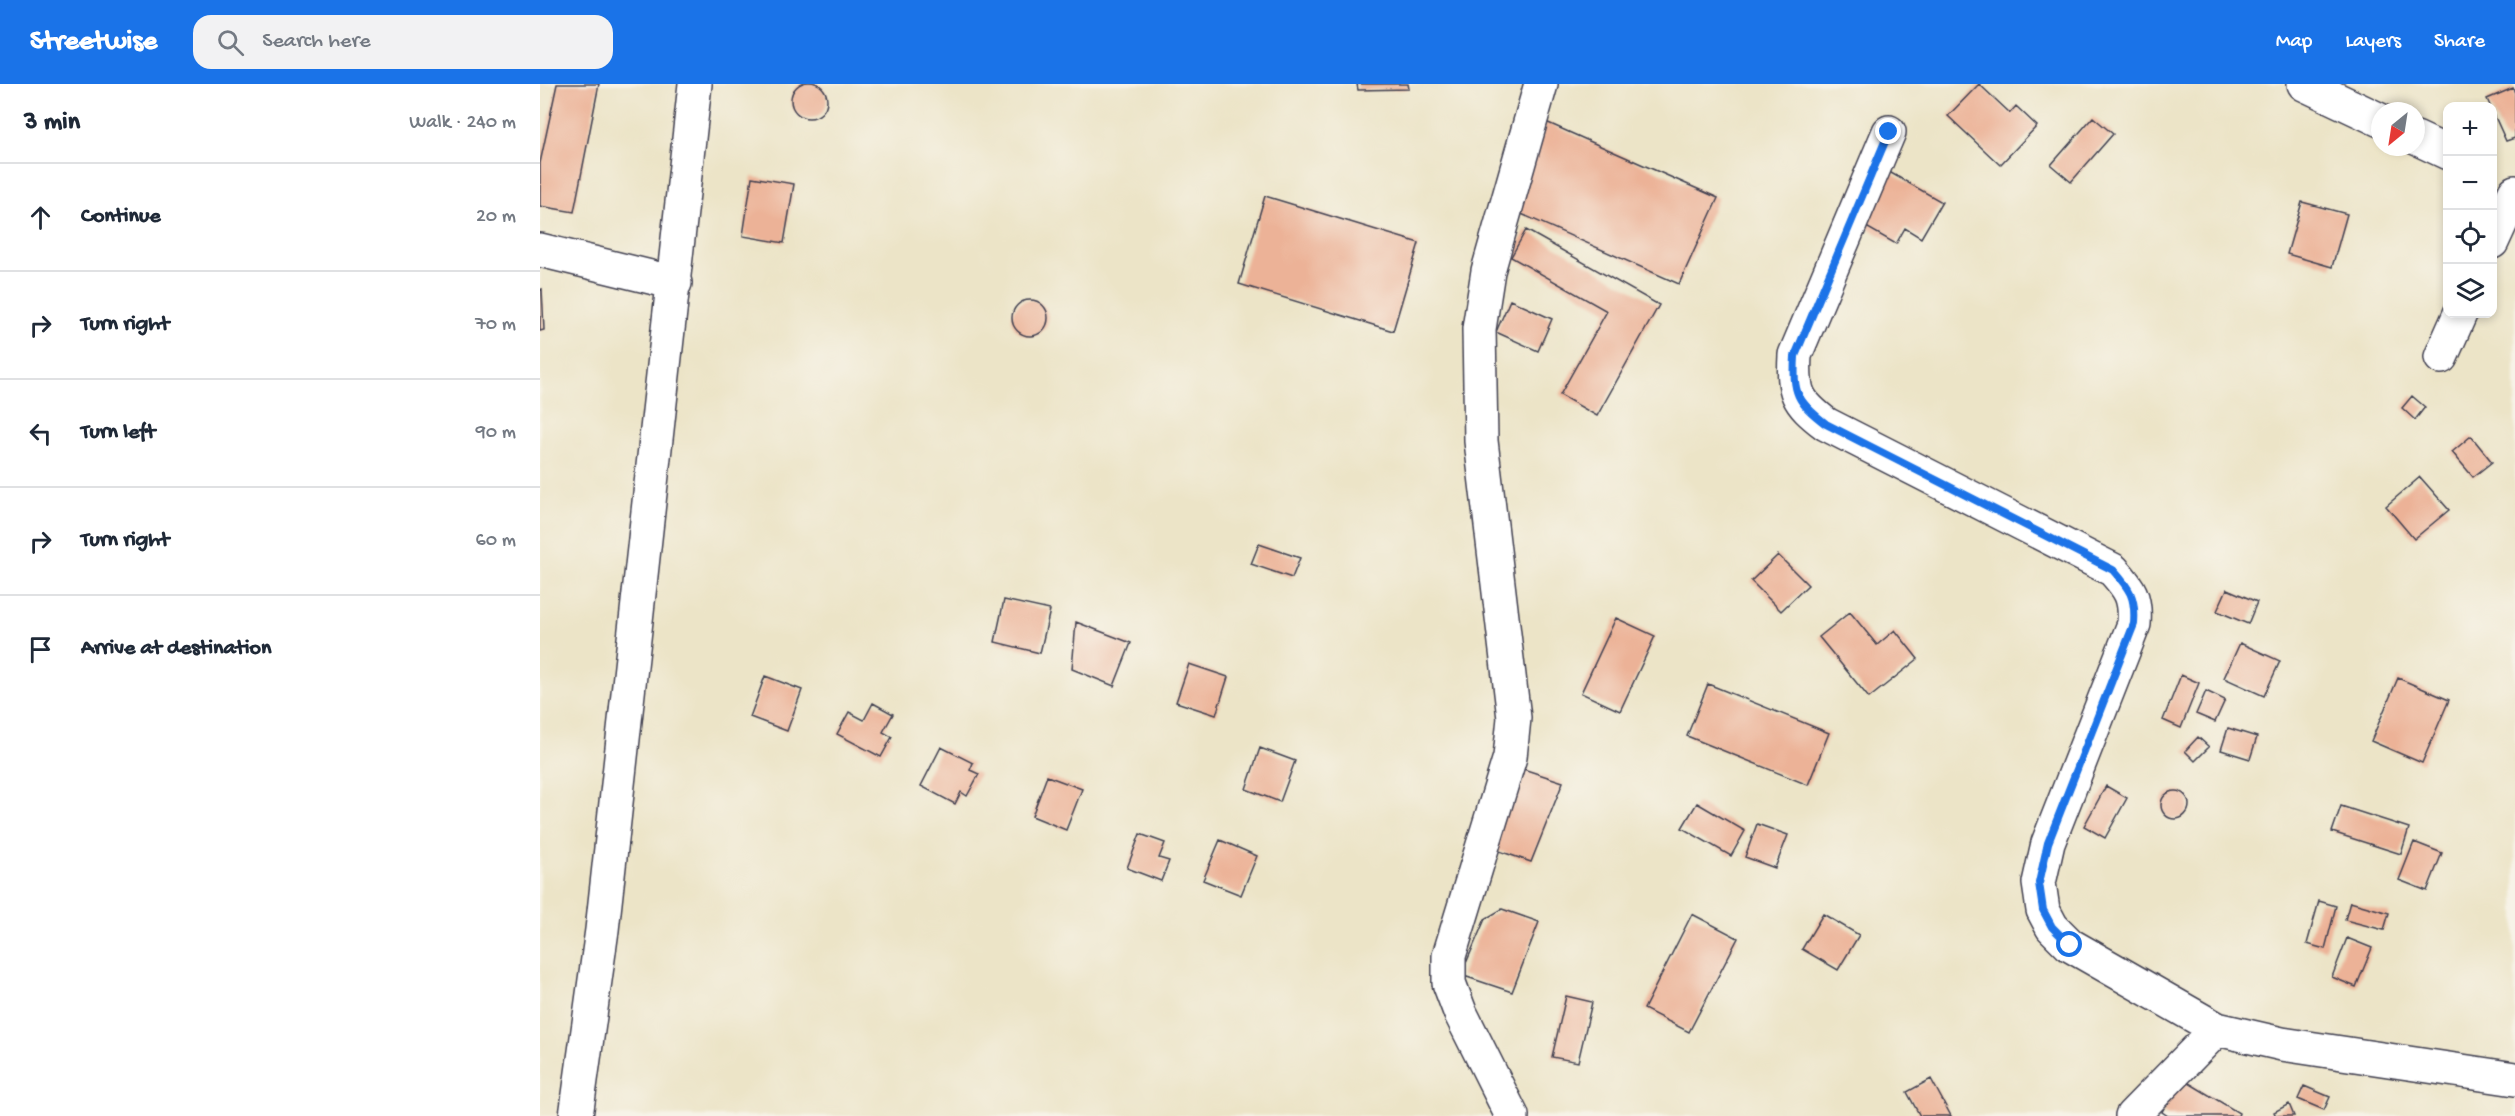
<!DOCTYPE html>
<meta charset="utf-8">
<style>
body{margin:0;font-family:"Gochi Hand",sans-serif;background:#f2f2f3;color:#1f2937}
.controls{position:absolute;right:18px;top:18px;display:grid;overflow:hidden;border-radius:12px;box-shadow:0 3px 9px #0003}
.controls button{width:54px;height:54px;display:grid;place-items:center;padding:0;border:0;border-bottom:2px solid #e0e1e3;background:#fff;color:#1f2937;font:30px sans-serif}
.compass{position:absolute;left:1831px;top:18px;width:54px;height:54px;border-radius:50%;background:#fff;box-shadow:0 3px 9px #0003;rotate:210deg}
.stop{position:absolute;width:18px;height:18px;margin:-14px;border:4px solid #1a73e8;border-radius:50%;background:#fff}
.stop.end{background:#1a73e8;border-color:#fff;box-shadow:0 2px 6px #0008}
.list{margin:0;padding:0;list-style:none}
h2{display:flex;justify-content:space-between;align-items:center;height:78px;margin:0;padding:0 24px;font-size:26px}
h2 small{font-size:20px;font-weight:400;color:#747a83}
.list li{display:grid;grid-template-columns:39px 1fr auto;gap:18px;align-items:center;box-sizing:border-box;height:108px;padding:0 24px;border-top:2px solid #e0e1e3}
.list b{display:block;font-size:22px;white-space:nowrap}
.list em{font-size:20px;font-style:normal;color:#747a83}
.icon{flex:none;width:33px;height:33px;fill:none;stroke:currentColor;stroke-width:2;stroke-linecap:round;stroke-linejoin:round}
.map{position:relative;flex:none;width:1975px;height:1032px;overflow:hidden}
header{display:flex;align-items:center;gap:36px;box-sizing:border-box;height:84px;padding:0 30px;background:#1a73e8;color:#fff}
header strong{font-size:28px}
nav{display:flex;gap:33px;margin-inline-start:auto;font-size:21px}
.search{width:420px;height:54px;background:#f2f2f3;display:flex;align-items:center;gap:15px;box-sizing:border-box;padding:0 21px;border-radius:18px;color:#747a83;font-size:22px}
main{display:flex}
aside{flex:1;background:#fff}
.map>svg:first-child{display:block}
</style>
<header>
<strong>Streetwise</strong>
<div class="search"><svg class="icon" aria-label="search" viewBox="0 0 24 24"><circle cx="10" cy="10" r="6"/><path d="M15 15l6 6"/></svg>Search here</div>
<nav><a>Map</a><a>Layers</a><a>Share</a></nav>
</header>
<main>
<aside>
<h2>3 min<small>Walk · 240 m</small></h2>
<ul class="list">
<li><svg class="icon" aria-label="ahead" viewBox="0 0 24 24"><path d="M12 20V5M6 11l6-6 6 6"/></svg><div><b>Continue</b></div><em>20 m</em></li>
<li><svg class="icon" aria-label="right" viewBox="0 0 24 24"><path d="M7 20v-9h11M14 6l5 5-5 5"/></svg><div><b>Turn right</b></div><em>70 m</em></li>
<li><svg class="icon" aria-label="left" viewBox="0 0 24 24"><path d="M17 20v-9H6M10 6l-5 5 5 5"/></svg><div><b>Turn left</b></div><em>90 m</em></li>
<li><svg class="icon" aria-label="right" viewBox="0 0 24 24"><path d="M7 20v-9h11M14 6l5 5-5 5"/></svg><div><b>Turn right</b></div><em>60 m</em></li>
<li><svg class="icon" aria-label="arrive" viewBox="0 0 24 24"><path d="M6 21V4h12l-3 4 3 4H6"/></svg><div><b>Arrive at destination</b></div></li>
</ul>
</aside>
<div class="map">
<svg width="1975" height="1032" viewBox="0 0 1975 1032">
<rect width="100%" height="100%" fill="#f7f3e8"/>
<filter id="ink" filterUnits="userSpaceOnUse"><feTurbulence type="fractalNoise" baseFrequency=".0167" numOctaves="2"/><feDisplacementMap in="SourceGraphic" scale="12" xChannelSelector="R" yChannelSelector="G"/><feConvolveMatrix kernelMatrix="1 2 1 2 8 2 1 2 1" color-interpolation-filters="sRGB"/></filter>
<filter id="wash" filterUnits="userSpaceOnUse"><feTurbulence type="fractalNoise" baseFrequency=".008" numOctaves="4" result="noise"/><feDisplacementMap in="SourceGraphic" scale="24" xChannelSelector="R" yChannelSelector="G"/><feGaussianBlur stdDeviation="1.35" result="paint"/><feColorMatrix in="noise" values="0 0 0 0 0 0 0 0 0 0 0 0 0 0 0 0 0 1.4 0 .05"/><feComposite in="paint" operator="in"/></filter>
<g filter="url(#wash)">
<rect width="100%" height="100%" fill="#ece4c7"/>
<g id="blocks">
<!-- building -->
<path fill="#ecb297" d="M251 16a18 18 0 1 1 36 0a18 18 0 1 1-36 0Z
M17 0H59L34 128 0 122V79Z
M817 0H868L869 5 818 6Z
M1439 0 1470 29 1476 22 1497 42 1460 81 1408 32Z
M1973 4 1975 9V54L1966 57 1947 15Z
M1553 33 1573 50 1531 98 1511 81Z
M1006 38 1178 114 1139 200 968 124Z
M1344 85 1402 118 1381 154 1365 144 1356 160 1314 136Z
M212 93 254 100 244 159 203 152Z
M725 112 879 159 853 247 699 200Z
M1762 118 1807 130 1792 183 1747 170Z
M986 146 1119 221 1057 332 1020 311 1067 227 971 173Z
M2 205 4 246 0 247V206Z
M472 234a18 18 0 1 1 36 0a18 18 0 1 1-36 0Z
M970 216 1012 235 998 267 956 248Z
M1872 312 1885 323 1875 336 1862 324Z
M1931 352 1952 378 1933 393 1912 368Z
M1880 393 1909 426 1874 455 1846 422Z
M719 460 760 474 752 494 711 480Z
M1238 471 1268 501 1241 527 1211 497Z
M1687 505 1717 518 1708 540 1677 527Z
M464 516 510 526 500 569 455 558Z
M1310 528 1337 561 1355 546 1378 575 1329 614 1279 553Z
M1076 534 1115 552 1080 627 1041 609Z
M536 538 591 559 574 602 532 585Z
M1700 559 1740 577 1724 612 1684 594Z
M649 580 688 593 676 631 636 618Z
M1641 591 1659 599 1641 644 1623 636Z
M225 592 262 606 247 647 210 633Z
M1858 594 1909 616 1882 679 1831 657Z
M1168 600 1289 649 1268 701 1147 652Z
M1666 607 1685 616 1675 638 1656 630Z
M333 619 353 630 343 648 352 653 341 673 297 650 309 628 324 636Z
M1688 644 1717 653 1710 675 1681 666Z
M1658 653 1669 663 1655 677 1645 667Z
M401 663 433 679 430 686 439 690 427 712 421 708 415 720 381 702Z
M720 664 755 677 740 718 706 705Z
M977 683 1023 698 991 778 948 763Z
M507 692 542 705 526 746 492 732Z
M1566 702 1587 714 1565 754 1544 742Z
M1621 721a14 14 0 1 1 28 0a14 14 0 1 1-28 0Z
M1157 719 1205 747 1191 772 1142 744Z
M1801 722 1869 744 1861 770 1792 748Z
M1217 740 1248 751 1235 784 1205 773Z
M600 750 625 759 619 774 629 777 621 797 587 784Z
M680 756 717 772 701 811 663 796Z
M1874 758 1902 769 1887 807 1859 796Z
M1779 817 1796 822 1785 865 1767 860Z
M1810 818 1849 829 1844 846 1805 836Z
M962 825 999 838 972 908 921 891 945 835Z
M1152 830 1198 854 1149 948 1104 925Z
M1283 830 1319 851 1298 886 1262 865Z
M1807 854 1832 864 1816 903 1792 893Z
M1026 912 1052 918 1038 978 1012 973Z
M1639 993 1699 1029 1698 1032H1628L1622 1028Z
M1391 995 1411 1032H1380L1367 1008Z
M1764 1002 1790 1013 1784 1026 1758 1015Z
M1749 1020 1754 1032H1736L1734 1028Z"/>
</g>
</g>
<g filter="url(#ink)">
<use href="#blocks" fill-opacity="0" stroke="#403f50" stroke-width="1.5"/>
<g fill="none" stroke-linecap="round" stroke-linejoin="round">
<defs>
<path id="street" d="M1764 0 1840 36
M1349 48 1255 271C1253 309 1256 317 1286 340L1573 486C1590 505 1596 513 1594 540L1508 759 1499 799 1503 826 1512 843 1530 861 1677 945 1742 960 1975 995
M1876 54 1908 69
M1952 158 1975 108
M0 166 135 199
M1901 273 1920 230
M36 1032 62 846 155 0
M972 1032 920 928 909 899V872L970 673 974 634 941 357 939 245 948 187 1001 0
M1592 1032 1677 945"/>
</defs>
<!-- street casing -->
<use href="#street" stroke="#403f50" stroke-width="36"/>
<!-- street -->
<use href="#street" stroke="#fff" stroke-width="33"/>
</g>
</g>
<g fill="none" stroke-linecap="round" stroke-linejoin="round" filter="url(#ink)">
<!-- route -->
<path stroke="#1a73e8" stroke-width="8" d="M1349 48 1255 272C1253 309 1256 317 1286 340L1573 486C1590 505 1596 513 1594 540L1508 759 1499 799 1503 826 1512 843 1530 861"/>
</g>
</svg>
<div class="controls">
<button>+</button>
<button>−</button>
<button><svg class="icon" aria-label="locate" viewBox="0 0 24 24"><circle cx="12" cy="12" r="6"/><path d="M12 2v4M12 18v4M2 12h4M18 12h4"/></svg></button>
<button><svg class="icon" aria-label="layers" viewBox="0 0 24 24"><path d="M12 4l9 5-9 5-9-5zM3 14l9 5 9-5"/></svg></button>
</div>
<svg class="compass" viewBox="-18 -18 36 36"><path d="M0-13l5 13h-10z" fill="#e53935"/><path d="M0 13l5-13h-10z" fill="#747a83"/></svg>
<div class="stop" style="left:1530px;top:861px"></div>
<div class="stop end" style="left:1349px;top:48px"></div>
</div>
</main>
